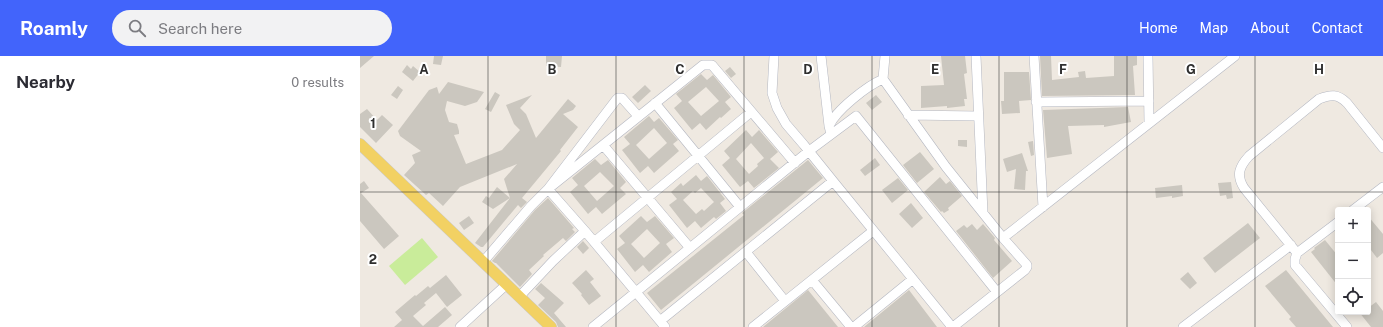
<!DOCTYPE html>
<meta charset="utf-8">
<style>
body{margin:0;font-family:"Public Sans",sans-serif;background:#f2f2f3;color:#2b2b33}
.controls{position:absolute;right:12px;bottom:12px;display:grid;overflow:hidden;border-radius:4px;box-shadow:0 2px 10px #0003}
.controls button{width:36px;height:36px;display:grid;place-items:center;padding:0;border:0;border-bottom:1px solid #e1e1e2;background:#fff;color:#2b2b33;font:20px sans-serif}
.list{margin:0;padding:0;list-style:none}
h2{display:flex;justify-content:space-between;align-items:center;height:52px;margin:0;padding:0 16px;font-size:17px}
h2 small{font-size:13px;font-weight:400;color:#7c7c81}
.icon{flex:none;width:22px;height:22px;fill:none;stroke:currentColor;stroke-width:2;stroke-linecap:round;stroke-linejoin:round}
.map{position:relative;flex:none;width:1023px;height:271px;overflow:hidden}
header{display:flex;align-items:center;gap:24px;box-sizing:border-box;height:56px;padding:0 20px;background:#4264fb;color:#fff}
header strong{font-size:19px}
nav{display:flex;gap:22px;margin-inline-start:auto;font-size:14px}
.search{width:280px;height:36px;background:#f2f2f3;display:flex;align-items:center;gap:10px;box-sizing:border-box;padding:0 14px;border-radius:22px;color:#7c7c81;font-size:15px}
main{display:flex}
aside{flex:1;background:#fff}
.map>svg:first-child{display:block}
</style>
<header>
<strong>Roamly</strong>
<div class="search"><svg class="icon" aria-label="search" viewBox="0 0 24 24"><circle cx="10" cy="10" r="6"/><path d="M15 15l6 6"/></svg>Search here</div>
<nav><a>Home</a><a>Map</a><a>About</a><a>Contact</a></nav>
</header>
<main>
<aside>
<h2>Nearby<small>0 results</small></h2>
<ul class="list">
</ul>
</aside>
<div class="map">
<svg width="1023" height="271" viewBox="0 0 1023 271">
<rect width="100%" height="100%" fill="#efe9e1"/>
<!-- pitch -->
<path fill="#c9ec9a" d="M62 182 78 201 45 229 29 210Z"/>
<!-- building -->
<path fill="#cbc7bf" fill-rule="evenodd" d="M0 0H14L0 12Z
M74 0H83L81 9 73 8Z
M186 0H202L201 11 186 10Z
M581 0H605L607 17 604 18 607 43H604L605 50 587 52V50L561 52V30L584 29Z
M680 0H691L692 24 719 21 718 16 725 15 726 22 754 20V0H777V9L773 10 775 39 682 40Z
M47 9 51 13 53 10 60 16 53 25 42 16Z
M370 11 376 18 371 22 365 15Z
M644 16H669L671 44 659 45 660 57 642 58 641 45H644Z
M341 18 347 24 353 19 371 41 365 46 371 53 361 62 360 61 346 74 340 67 332 74 314 52 322 45 316 38ZM346 31 359 45 341 60 328 46Z
M88 26 124 36 117 46 105 50 87 45 85 54 89 66 97 68 99 75V78L94 79 106 108 142 94 160 74 154 68 146 49 172 39 160 52 166 58 176 82 208 43 216 50 213 54 203 58 218 71 200 94 201 95 162 142 167 146 161 152 158 149 123 191H121L115 187 150 142 144 123 157 108 100 131 83 150 69 137 66 139 44 119 55 107 52 99 61 95 40 80 38 75 69 34 77 31 79 38Z
M285 29 291 35 278 47 272 41Z
M38 30 43 34 37 43 31 39Z
M135 36 140 39 131 56 125 53Z
M516 39 522 46 512 54 506 47Z
M768 51 771 66 744 71V69L708 70 712 98 687 102 683 54Z
M7 53 17 64 22 59 33 69 16 87 0 71V58Z
M289 60 294 66 299 62 318 84 313 88 319 95 294 117 288 110 280 117 262 94 270 88 264 81ZM294 72 307 87 289 103 276 89Z
M386 74 392 81 399 74 418 96 410 103 419 112 394 132 388 125 380 131 362 109 370 102 364 95ZM391 87 404 102 397 108 398 110 389 118 376 103Z
M598 84H607V91L598 90Z
M673 85 674 99 671 100 668 86Z
M560 96 574 113 557 127 543 109Z
M662 97 668 115H666L665 134 654 133 656 113 647 116 643 103Z
M515 102 520 109 505 120 500 114Z
M235 103 241 109 248 104 266 126 260 132 266 138 242 158 236 151 228 158 210 136 218 129 212 122ZM240 116 254 130 237 145 224 130Z
M448 104 463 122 301 254 287 237 384 159 382 157Z
M336 119 341 125 347 120 365 143 360 147 366 155 356 163 354 161 341 172 335 165 327 172 309 149 317 143 311 136 321 127 323 130ZM341 132 354 146 344 155 342 153 336 158 323 144 333 135 335 137Z
M580 121 586 128 590 125 602 140 588 152 589 154 584 157 582 155 581 156 564 136Z
M538 122 548 134 532 147 522 134Z
M4 125 9 132 1 137 39 180 24 193 0 165V128Z
M871 126 873 142 867 143 866 139 860 140 858 127Z
M822 129 823 140 812 142V140L796 142 795 132Z
M137 131 150 142 133 153 122 146 126 140 129 142Z
M188 142 214 172 212 173 215 176 206 185 203 182 183 199 184 200 169 214 172 218 160 231 136 207H135L132 205 175 154Z
M551 147 563 162 552 172 539 158Z
M109 160 114 167 104 174 99 167Z
M281 160 287 166 295 160 314 182 306 188 312 196 289 216 283 209 275 216 257 193 265 187 259 180ZM287 173 300 187 284 202 271 188Z
M1008 160 1023 178V197L1017 202 1008 190Z
M888 167 900 182 855 217 843 202Z
M612 168 617 174 623 168 635 182 634 184 652 205 633 222 596 175 604 169 607 172Z
M965 184 978 200V230L951 196 955 193 954 192Z
M223 185 229 192 223 198 217 191Z
M226 214 234 223 230 226 241 240 229 249 221 239 222 238 212 227Z
M926 214 973 271H936L929 263 931 261 905 230Z
M828 216 837 227 830 233 820 223Z
M86 219 102 239 87 251 76 237 64 247 66 249 53 260 63 270 85 251 92 259 78 271H34L42 264 35 256 55 239 56 240 68 230 70 232Z
M181 227 204 247 194 257 206 271H198L196 266 178 249 185 242 175 233Z
M448 234 478 271H403Z
M549 234 577 271H504Z
M1016 246 1023 255V271H1011L999 256H1008V252Z"/>
<g fill="none" stroke-linecap="round" stroke-linejoin="round">
<defs>
<path id="minor" d="M414 0 412 37 417 52 426 68 444 89 473 125
M461 0 469 70 471 78
M525 0 523 23 586 111 643 182 667 209V211L665 214 593 271
M616 0 623 157
M674 0 683 151
M788 0 789 67
M676 46 789 45
M295 47 380 151
M548 59 618 60
M469 70C476 54 507 30 523 23
M243 89 330 192
M993 154 1023 131
M978 166 937 197 935 203V209L987 271
M643 182 875 0
M234 186 391 56
M386 196 425 245
M937 197 884 132C876 119 879 111 889 100L959 43C971 38 978 38 987 47L1023 92
M123 206 171 150 188 133 256 44 258 42H262L278 60
M452 224 491 271
M160 240 193 205 225 175
M300 265 473 125 592 271
M100 271 147 228
M233 271 449 95 496 60 637 236
M305 271 225 175 188 133 343 9H352L435 107
M393 271 513 175
M494 271 553 223
M823 271 931 189"/>
<path id="major" d="M0 88 191 271"/>
</defs>
<!-- minor casing -->
<use href="#minor" stroke="#b4b7c1" stroke-width="10"/>
<!-- major casing -->
<use href="#major" stroke="#c9c9c9" stroke-width="12"/>
<!-- minor -->
<use href="#minor" stroke="#fff" stroke-width="9"/>
<!-- major -->
<use href="#major" stroke="#f2d163" stroke-width="11"/>
</g>
<!-- grid -->
<path fill="none" stroke="#2e2e2e" stroke-width="1" stroke-opacity="0.55" d="M128 0V271M256 0V271M384 0V271M512 0V271M639 0V271M767 0V271M895 0V271M0 136H1023"/>
<g font-size="13" text-anchor="middle" font-weight="bold" fill="#2e2e2e" stroke="#fff" stroke-width="4" stroke-linejoin="round" paint-order="stroke">
<text x="64" y="18">A</text>
<text x="192" y="18">B</text>
<text x="320" y="18">C</text>
<text x="448" y="18">D</text>
<text x="575" y="18">E</text>
<text x="703" y="18">F</text>
<text x="831" y="18">G</text>
<text x="959" y="18">H</text>
<text x="13" y="72">1</text>
<text x="13" y="208">2</text>
</g>
</svg>
<div class="controls">
<button>+</button>
<button>−</button>
<button><svg class="icon" aria-label="locate" viewBox="0 0 24 24"><circle cx="12" cy="12" r="6"/><path d="M12 2v4M12 18v4M2 12h4M18 12h4"/></svg></button>
</div>
</div>
</main>
